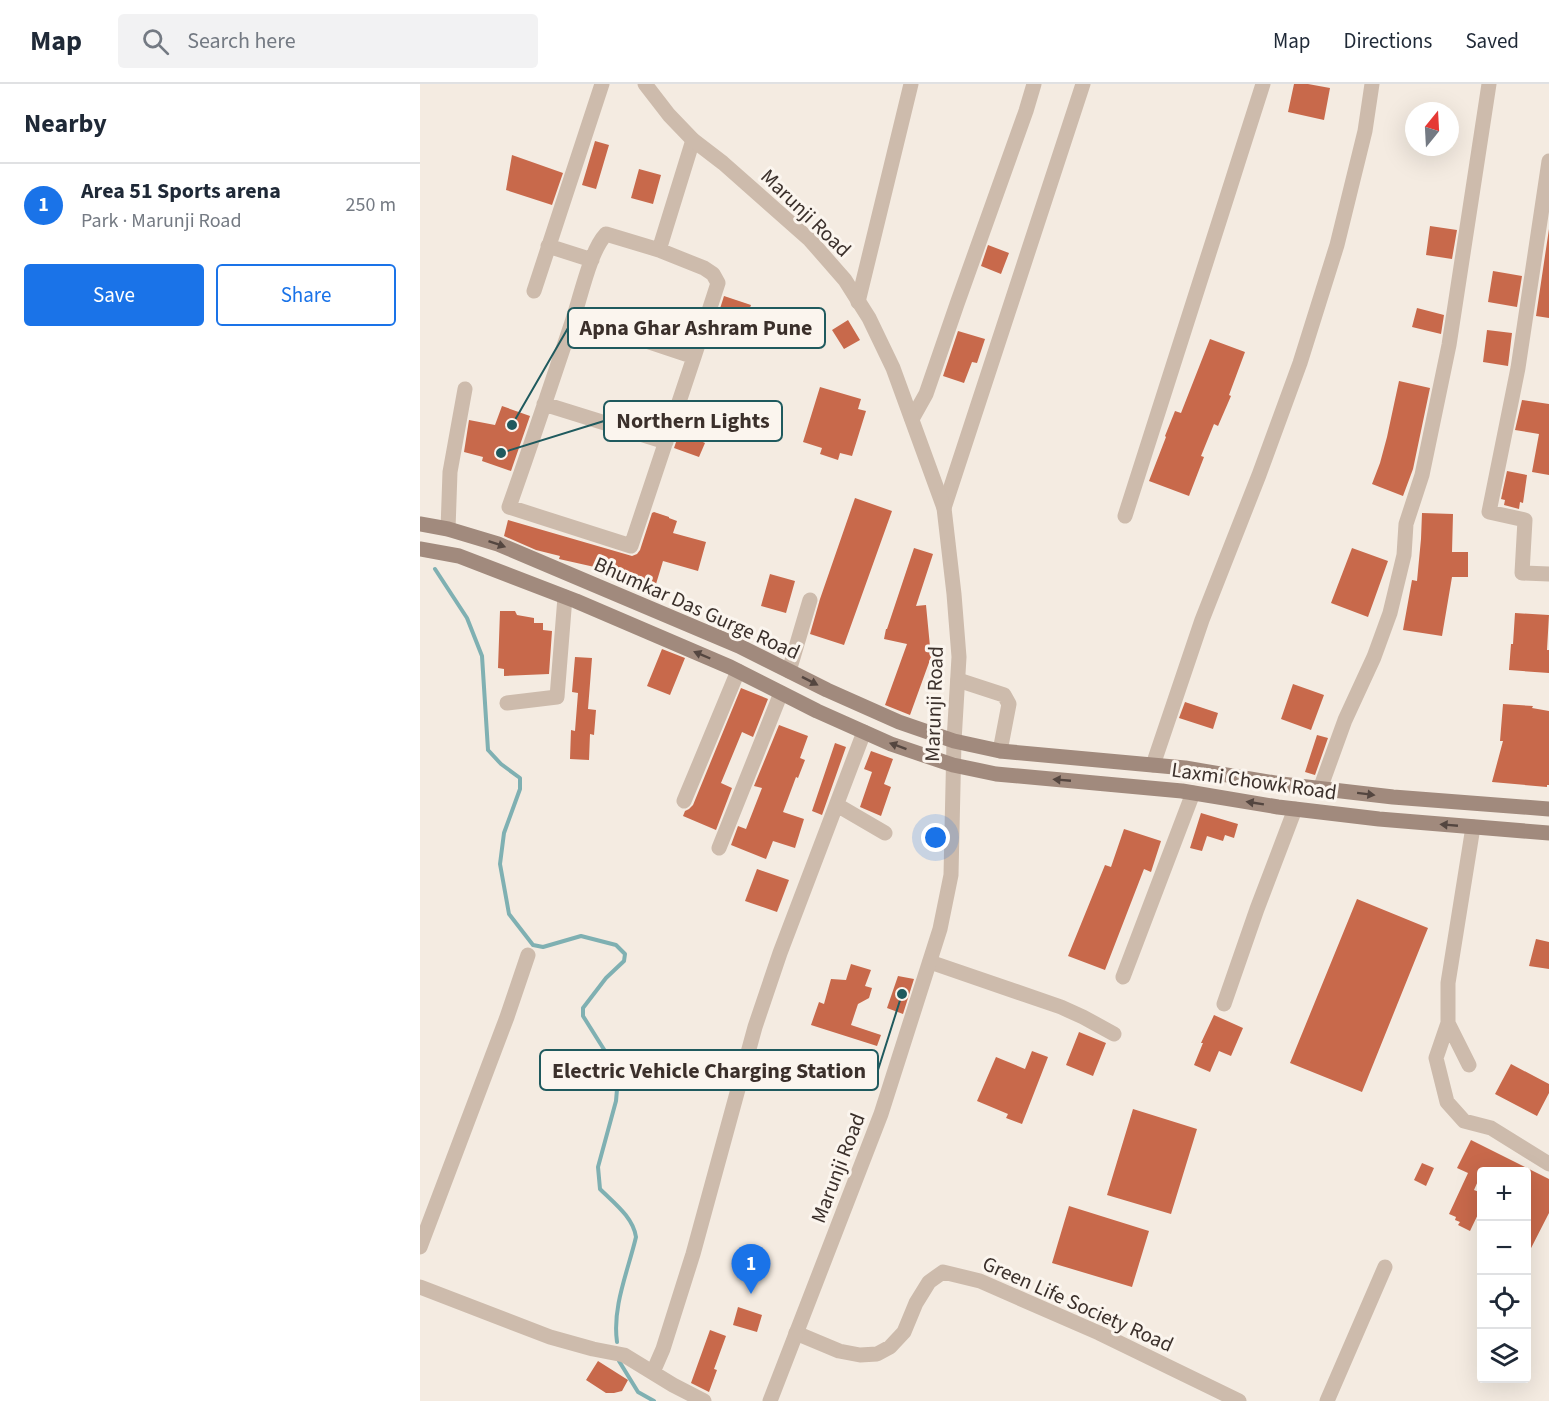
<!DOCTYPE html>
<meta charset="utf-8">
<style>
body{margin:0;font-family:"Source Sans 3",sans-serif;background:#f2f2f3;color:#1f2937}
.controls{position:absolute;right:18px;bottom:18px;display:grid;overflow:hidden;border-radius:6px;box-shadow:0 6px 24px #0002}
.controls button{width:54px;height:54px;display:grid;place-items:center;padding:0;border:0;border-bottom:2px solid #e0e1e3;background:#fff;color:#1f2937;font:30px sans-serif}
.compass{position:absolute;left:985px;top:18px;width:54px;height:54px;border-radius:50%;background:#fff;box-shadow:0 6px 24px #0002;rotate:18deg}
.you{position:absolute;left:516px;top:754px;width:21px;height:21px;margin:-15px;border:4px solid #fff;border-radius:50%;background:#1a73e8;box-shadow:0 0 0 9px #1a73e833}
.badge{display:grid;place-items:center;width:39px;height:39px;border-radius:50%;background:#1a73e8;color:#fff;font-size:20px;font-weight:700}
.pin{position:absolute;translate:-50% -50px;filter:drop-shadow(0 2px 3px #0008)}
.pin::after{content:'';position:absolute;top:32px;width:21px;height:18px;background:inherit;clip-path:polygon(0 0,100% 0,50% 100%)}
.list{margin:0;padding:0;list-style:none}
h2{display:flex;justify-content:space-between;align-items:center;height:78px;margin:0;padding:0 24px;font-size:26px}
h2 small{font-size:20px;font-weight:400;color:#747a83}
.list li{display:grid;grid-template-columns:39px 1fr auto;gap:18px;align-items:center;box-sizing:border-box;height:84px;padding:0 24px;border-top:2px solid #e0e1e3}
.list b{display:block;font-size:22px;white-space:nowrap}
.list p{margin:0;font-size:20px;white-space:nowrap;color:#747a83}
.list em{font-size:20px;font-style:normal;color:#747a83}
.actions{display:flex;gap:12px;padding:18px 24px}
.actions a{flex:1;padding:14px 0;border:2px solid #1a73e8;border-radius:6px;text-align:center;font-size:21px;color:#1a73e8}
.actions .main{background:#1a73e8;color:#fff}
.icon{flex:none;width:33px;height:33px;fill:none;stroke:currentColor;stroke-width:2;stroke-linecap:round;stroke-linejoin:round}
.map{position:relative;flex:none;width:1129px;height:1317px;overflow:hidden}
header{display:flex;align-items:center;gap:36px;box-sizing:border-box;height:84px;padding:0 30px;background:#fff;border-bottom:2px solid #e0e1e3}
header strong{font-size:28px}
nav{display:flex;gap:33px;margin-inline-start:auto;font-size:21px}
.search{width:420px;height:54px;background:#f2f2f3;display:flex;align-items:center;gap:15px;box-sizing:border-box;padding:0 21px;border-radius:6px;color:#747a83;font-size:22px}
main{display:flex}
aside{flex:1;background:#fff}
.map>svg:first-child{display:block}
</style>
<header>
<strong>Map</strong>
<div class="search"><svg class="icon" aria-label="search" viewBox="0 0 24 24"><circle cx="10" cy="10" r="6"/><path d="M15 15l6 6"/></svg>Search here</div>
<nav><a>Map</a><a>Directions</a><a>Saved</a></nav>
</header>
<main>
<aside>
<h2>Nearby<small></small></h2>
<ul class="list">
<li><span class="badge">1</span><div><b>Area 51 Sports arena</b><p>Park · Marunji Road</p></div><em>250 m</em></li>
</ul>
<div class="actions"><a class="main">Save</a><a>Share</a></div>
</aside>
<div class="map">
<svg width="1129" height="1317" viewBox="0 0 1129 1317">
<rect width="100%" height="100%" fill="#f4ebe1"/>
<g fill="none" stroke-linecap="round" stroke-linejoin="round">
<!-- stream -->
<path stroke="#7fb0b2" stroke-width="4" d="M15 485 47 534 62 572 68 666 81 680 100 694V705L84 749 80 780 89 830 113 861 123 863 161 852 196 861 205 870 204 877 186 894 163 924V932L195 983 198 994 196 1017 178 1083 180 1105C194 1119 213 1133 216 1153 208 1187 192 1223 197 1258
M199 1277 218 1308 234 1317"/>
</g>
<!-- building -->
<path fill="#c8694b" d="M874 0H888L910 4 904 36 868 28Z
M175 57 189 61 176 105 162 101Z
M92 71 143 89 132 121 86 106Z
M219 85 241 91 233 120 211 114Z
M1010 142 1037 146 1032 175 1006 171Z
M1129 145V234L1116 232Z
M568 161 589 169 581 190 561 182Z
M1073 187 1102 192 1097 223 1068 218Z
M304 212 331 221 323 243 297 234Z
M997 224 1024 231 1021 250 992 243Z
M428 236 440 256 424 265 412 246Z
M1067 246 1092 249 1088 282 1063 278Z
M538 247 565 255 557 279 552 278 544 299 523 292Z
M790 255 825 268 809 311 811 312 798 342 794 340 781 372 784 373 769 412 729 397 746 353 745 352 755 327 761 329Z
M979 297 1010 304 993 385 983 412 952 400 960 379 967 353Z
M400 303 441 315 438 325 446 327 432 372 420 369 418 376 400 370 402 364 383 358Z
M1102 316 1129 320V391L1112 388 1119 350 1095 346Z
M82 322 110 332 91 387 62 377 63 373 44 368 49 336 75 341Z
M268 323 286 330 283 340 287 342 281 357 285 359 279 373 254 364Z
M1087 387 1107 391 1103 419 1100 418 1099 425 1084 421 1085 416 1081 415Z
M435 414 472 427 424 561 390 550 400 515Z
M234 428 249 433V434L257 437 253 449 286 458 278 487 243 477 236 500 179 484 139 475 140 472 116 466 84 452 88 436 212 472 217 470 220 466 232 429Z
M1002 429 1033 430 1032 468H1048V493H1032L1022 552 983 546 992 496 997 497 1001 455Z
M494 464 513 470 496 522 506 521 511 573 490 631 465 621 487 560 464 555 466 545H467Z
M932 464 968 477 948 533 911 519Z
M350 490 375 497 366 529 341 522Z
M80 527H95L97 531 114 534V539H123V546L132 547 129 590 84 592V585L78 584Z
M1095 529 1129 531 1127 566H1129V589L1089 586 1091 560H1093Z
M242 565 265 574 250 611 227 602Z
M155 573 172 574 168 625 176 626 174 651 170 650 169 676 150 675 151 646 155 647 158 609 152 608Z
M873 600 904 611 891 646 861 635Z
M321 604 348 615 333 653 322 648 301 699 312 704 296 746 263 732 265 727 269 725 273 721Z
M765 618 798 629 793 645 759 634Z
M1083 620 1113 622 1112 624 1129 627V701H1127V703L1072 698 1083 657H1080Z
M359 641 388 652 380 674 385 676 378 694 376 693 363 728 384 735 375 764 353 757 346 775 311 761 318 742 326 745 342 704 334 702Z
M897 651 908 654 895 691 885 688Z
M415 659 426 663 402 731 392 727Z
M451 667 473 675 464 700 471 703 461 732 440 723 452 688 444 685Z
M781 729 818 740 814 754 805 751 803 757 787 752 782 767 770 764Z
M704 745 741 757 731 788 724 785 685 886 648 872 685 781 691 783Z
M337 785 369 796 357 828 325 817Z
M937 815 1008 844 942 1008 870 979Z
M1116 855 1129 858V885L1109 882Z
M431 880 451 886 445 902 452 904 449 914 438 920 431 941 461 951 457 962 391 941 399 918 404 920 411 895 426 896Z
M478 892 494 895 483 930 467 924Z
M794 931 823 944 811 972 799 967 790 988 774 981 783 959H781Z
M659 948 686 959 673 992 646 981Z
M612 967 628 973 602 1040 586 1034 588 1030 557 1017 576 973 605 985Z
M1091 980 1129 1000V1009L1117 1032 1075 1010Z
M713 1025 777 1045 751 1130 687 1111Z
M1051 1056 1129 1095V1129L1107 1172V1088H1062L1054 1106 1062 1109V1122L1050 1147 1038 1141 1040 1138 1035 1136 1036 1133 1029 1130 1048 1089 1037 1084Z
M1002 1079 1014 1084 1006 1102 994 1096Z
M649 1122 729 1147 712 1203 632 1179Z
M318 1223 342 1231 337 1248 313 1241Z
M290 1246 306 1252 294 1285 297 1286 289 1308 271 1299Z
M178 1277 208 1296 202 1307 194 1309H186L166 1296Z"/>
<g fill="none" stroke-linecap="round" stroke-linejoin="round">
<!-- minor -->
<path stroke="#cdbbac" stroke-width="15" d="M1129 77 1098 284 1069 428 1105 436 1102 489 1129 490
M128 162 172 176
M239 166 284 184 293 190 298 199 274 273
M114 207 182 0
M438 218 491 0
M154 233 274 273 211 462 89 423C111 361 132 298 153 235 161 212 170 167 186 150L239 166 273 56
M124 320 246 358
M492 335 506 310 537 220 606 27 614 0
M524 424 663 0
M705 432 843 0
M28 445 30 388 45 305
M369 587 390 516
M538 596 584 611 589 620 580 667
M87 619 137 613 145 513
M733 681 782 536 839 391 880 279 917 161 945 47 952 0
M900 705 925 636 954 573 970 529 984 471 986 440 1002 391 1029 261 1069 0
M264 717 318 587
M417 721 465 749
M299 764 361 609
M510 878 641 923 663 933 694 950
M703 893 773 709
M804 920 837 825 875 725
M1028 939 1016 974 1027 1018 1044 1037 1071 1044 1129 1080
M1049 981 1028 939V899L1053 743
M0 1163 87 933 108 871
M0 1203 130 1253 173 1265 204 1271 253 1301 284 1317
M376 1249 419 1267 440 1271 457 1270 470 1263 484 1248 496 1219 509 1198 523 1188 560 1197 679 1249 819 1317
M233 1288 243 1265 273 1170 335 943 360 869 444 648
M907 1317 965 1183"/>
<!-- tertiary -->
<path stroke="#cdbbac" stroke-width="15" d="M225 0 249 31 273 56 303 79 390 156 425 196 449 234 473 284 524 424 534 510 539 573 534 657 531 791 520 845 461 1030 350 1317"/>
<!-- secondary -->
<path stroke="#a18a7d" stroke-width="15" d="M0 440 28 445 78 460 319 562 407 606 479 638 534 657 580 667 765 684 861 700 973 713 1129 725
M0 465 39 472 156 517 310 583 397 627 471 660 533 681 576 690 762 707 858 723 959 735 1129 749"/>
</g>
<!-- one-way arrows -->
<defs><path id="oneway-solid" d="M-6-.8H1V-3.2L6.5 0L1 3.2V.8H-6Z" transform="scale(1.5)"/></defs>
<g fill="#544640">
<use href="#oneway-solid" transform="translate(77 460) rotate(19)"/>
<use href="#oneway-solid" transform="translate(282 571) rotate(-157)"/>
<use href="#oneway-solid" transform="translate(390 597) rotate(27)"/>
<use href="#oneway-solid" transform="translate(478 662) rotate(-160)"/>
<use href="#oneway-solid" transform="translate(642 696) rotate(-175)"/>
<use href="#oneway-solid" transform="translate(946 710) rotate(7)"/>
<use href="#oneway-solid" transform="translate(835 719) rotate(-171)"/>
<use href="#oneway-solid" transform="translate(1029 741) rotate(-175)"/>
</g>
<g text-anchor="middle" stroke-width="6" stroke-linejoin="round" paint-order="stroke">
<!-- street labels -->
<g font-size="21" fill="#3b302b" stroke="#fbf5ee">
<text transform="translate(386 129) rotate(44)" y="7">Marunji Road</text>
<text transform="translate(277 524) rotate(24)" y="7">Bhumkar Das Gurge Road</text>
<text transform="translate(514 620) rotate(-88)" y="7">Marunji Road</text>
<text transform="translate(834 697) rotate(8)" y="7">Laxmi Chowk Road</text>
<text transform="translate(418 1084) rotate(-69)" y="7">Marunji Road</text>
<text transform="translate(658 1220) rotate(24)" y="7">Green Life Society Road</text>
</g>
</g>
<!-- callouts -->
<path fill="none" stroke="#1f5a5e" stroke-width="2" d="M92 341L148 244M81 369L184 337M482 910L458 986"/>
<g fill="#1f5a5e" stroke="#fbf5ee" stroke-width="2">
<circle cx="92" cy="341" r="6"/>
<circle cx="81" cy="369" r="6"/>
<circle cx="482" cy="910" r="6"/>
</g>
<g fill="#fbf5ee" stroke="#1f5a5e" stroke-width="2">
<rect x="148" y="224" width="257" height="40" rx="6"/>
<rect x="184" y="317" width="178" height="40" rx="6"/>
<rect x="120" y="966" width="338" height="40" rx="6"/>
</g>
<g font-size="22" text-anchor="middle" font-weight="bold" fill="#3b302b">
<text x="276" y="251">Apna Ghar Ashram Pune</text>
<text x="273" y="344">Northern Lights</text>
<text x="289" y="994">Electric Vehicle Charging Station</text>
</g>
</svg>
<div class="controls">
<button>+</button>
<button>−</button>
<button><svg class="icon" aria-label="locate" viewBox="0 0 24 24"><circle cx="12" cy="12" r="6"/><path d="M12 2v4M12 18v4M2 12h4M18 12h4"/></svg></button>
<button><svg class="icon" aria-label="layers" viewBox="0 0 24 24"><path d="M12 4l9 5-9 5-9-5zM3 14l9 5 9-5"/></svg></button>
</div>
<svg class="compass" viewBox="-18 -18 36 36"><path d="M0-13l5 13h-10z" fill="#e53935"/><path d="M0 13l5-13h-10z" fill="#747a83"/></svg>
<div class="you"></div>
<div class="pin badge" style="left:331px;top:1210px">1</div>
</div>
</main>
